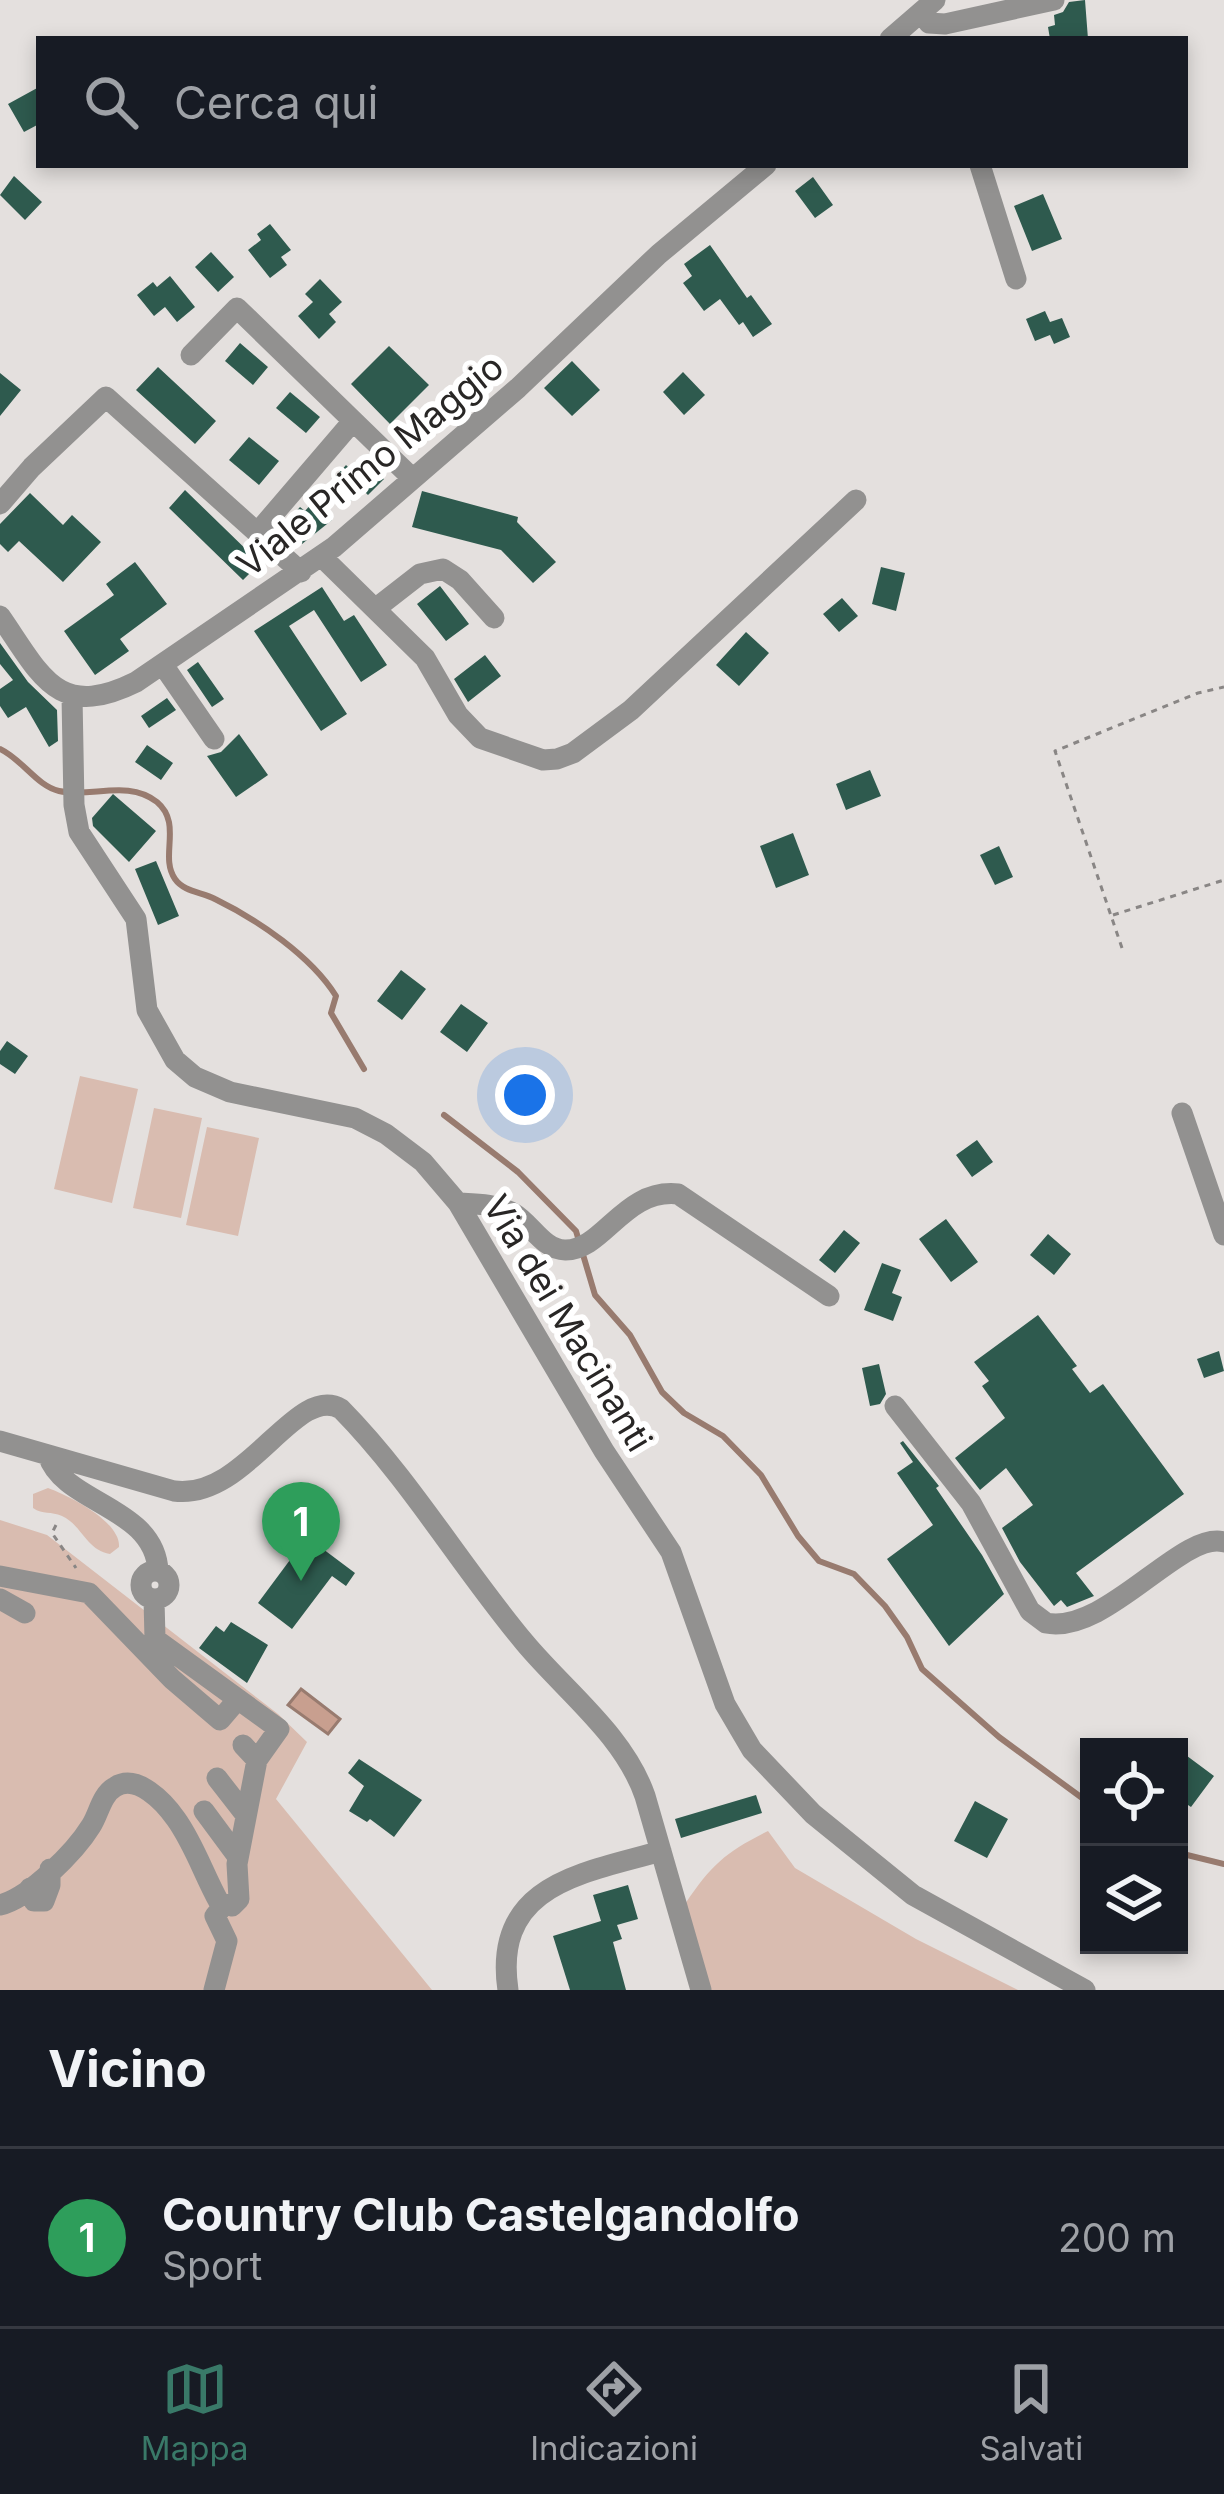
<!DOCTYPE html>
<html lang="it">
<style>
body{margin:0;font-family:Inter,sans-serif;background:#20242c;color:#f1f3f6}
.controls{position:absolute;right:36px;bottom:36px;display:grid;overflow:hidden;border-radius:0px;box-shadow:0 6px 18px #0003}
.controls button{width:108px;height:108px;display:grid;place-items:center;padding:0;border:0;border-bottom:3px solid #363941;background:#171b24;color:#f1f3f6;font:60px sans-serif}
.you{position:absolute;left:525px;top:1095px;width:42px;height:42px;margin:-30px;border:9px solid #fff;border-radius:50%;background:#1a73e8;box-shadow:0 0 0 18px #1a73e833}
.badge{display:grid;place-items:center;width:78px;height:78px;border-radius:50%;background:#397968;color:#fff;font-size:39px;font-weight:700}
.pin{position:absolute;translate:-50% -99px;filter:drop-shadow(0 3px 6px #0008)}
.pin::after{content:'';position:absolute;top:63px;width:42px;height:36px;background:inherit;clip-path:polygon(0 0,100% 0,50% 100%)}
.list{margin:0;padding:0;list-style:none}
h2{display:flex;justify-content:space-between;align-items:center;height:156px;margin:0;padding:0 48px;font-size:51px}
h2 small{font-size:39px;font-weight:400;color:#9ea1a6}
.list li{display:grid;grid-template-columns:78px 1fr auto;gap:36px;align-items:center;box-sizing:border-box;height:180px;padding:0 48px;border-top:3px solid #363941}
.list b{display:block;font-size:45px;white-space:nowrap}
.list p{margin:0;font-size:39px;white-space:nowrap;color:#9ea1a6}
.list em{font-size:39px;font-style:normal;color:#9ea1a6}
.icon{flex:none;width:66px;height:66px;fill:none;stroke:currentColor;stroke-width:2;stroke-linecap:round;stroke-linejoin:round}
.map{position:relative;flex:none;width:1224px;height:1990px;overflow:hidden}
.search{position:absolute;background:#171b24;box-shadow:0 6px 18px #0003;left:36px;right:36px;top:36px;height:132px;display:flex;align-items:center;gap:30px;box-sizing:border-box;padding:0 42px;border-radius:0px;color:#9ea1a6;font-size:45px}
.sheet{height:336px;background:#171b24}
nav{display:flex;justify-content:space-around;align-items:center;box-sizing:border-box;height:168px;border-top:3px solid #363941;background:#171b24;font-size:33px;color:#9ea1a6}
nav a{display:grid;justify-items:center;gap:6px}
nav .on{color:#397968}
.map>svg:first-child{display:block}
</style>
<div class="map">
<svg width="1224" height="1990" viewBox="0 0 1224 1990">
<rect width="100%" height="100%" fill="#e4e0de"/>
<!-- green -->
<path fill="#d9bcb0" d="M80 1076 138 1089 112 1203 54 1189Z
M154 1108 202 1118 181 1218 133 1208Z
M207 1127 259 1138 238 1236 186 1225Z
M48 1488C70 1496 121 1522 119 1547L110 1554C86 1550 82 1525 62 1516 51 1511 43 1515 33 1508V1494Z
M0 1520 47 1535 278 1714 307 1742 276 1799 432 1990H0Z
M768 1831 795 1868 916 1939 1018 1990H710L685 1904C712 1864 726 1852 768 1831Z"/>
<!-- water -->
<path fill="#c89f8f" stroke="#987b6f" stroke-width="3" d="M301 1689 340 1719 328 1734 288 1705Z"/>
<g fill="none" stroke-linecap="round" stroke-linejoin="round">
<!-- stream -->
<path stroke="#987b6f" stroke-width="6" d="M0 749C23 760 37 786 59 791 91 798 128 779 157 802 183 824 159 856 175 879 184 892 202 892 215 899 258 920 311 956 336 996L331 1013 364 1069
M444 1115 518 1172 576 1231 595 1295 630 1335 662 1392 684 1413 723 1436 761 1475 798 1536 819 1561 854 1574 885 1606 907 1637 922 1669 999 1737 1089 1803
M1179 1853 1224 1864"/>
</g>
<!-- building -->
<path fill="#2e5a4e" d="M1085 0 1088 39H1050L1048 27 1055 25 1054 15 1063 12 1069 2Z
M39 87V124L24 132 8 104Z
M14 176 42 202 25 220 0 195Z
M813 177 833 205 815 218 795 191Z
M1043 194 1062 239 1032 251 1014 206Z
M270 224 291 250 281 257 287 265 270 278 248 250 261 240 257 234Z
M710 245 747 298 751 295 772 324 753 337 743 322 739 325 720 299 704 311 683 283 692 276 684 264Z
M211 252 234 277 218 292 195 267Z
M170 276 195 307 177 322 165 307 154 316 137 295 153 282 157 287Z
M320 279 342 302 329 314 336 322 319 339 298 316 313 302 305 294Z
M1045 311 1050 322 1062 318 1070 337 1054 344 1050 335 1035 341 1026 319Z
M240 343 268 367 253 385 225 361Z
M389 346 429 385 390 424 351 384Z
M572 361 600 390 572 416 544 388Z
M158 367 216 421 195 444 136 390Z
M683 372 705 395 684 415 663 392Z
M0 373 21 390 0 416Z
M290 392 320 417 306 433 276 408Z
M249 437 279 461 259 485 229 460Z
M362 458 384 479 368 495 365 492 350 501 331 482 346 465 351 470Z
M185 490 260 563 243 580 169 508Z
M422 491 518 517 517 522 556 562 533 583 501 550 412 527Z
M30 493 63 525 72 515 101 542 63 582 19 541 8 552 0 544V524Z
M313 502 332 520 302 544 283 526 300 507 305 511Z
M135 562 167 604 120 639 129 651 95 675 64 631 114 595 106 584Z
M881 567 905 573 896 611 872 604Z
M440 586 469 624 446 641 417 604Z
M322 587 344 621 354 615 387 665 361 682 314 610 289 626 347 714 321 731 254 631Z
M842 598 858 616 839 632 823 614Z
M746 632 769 653 739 686 716 665Z
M0 643 28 682 57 710 58 741 49 747 26 707 8 718 0 706V689L13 680 0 664Z
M485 655 501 676 468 702 454 679Z
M198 662 224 699 212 707 187 670Z
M167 698 176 710 149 728 141 716Z
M239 734 268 775 236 797 207 756 221 752Z
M147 745 173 763 161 780 135 762Z
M870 770 881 796 846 810 836 784Z
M113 794 156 831 129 862 93 826 92 818Z
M793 833 809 875 776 888 760 846Z
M999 846 1013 877 995 885 980 855Z
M156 861 179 916 158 925 135 869Z
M401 970 426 989 402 1020 377 1001Z
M461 1004 488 1023 467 1052 440 1032Z
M7 1041 28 1056 15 1074 0 1064V1051Z
M977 1140 993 1162 972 1177 956 1155Z
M946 1219 978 1262 951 1282 919 1239Z
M844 1230 860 1243 835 1273 819 1260Z
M1048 1234 1071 1254 1054 1275 1030 1255Z
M882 1263 901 1270 892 1293 902 1297 893 1321 864 1310Z
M1038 1315 1077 1366 1072 1369 1090 1393 1103 1384 1184 1494 1076 1573 1094 1596 1067 1607 1061 1600 1054 1606 1020 1562 1002 1528 1033 1505 1006 1468 980 1490 955 1458 1005 1418 982 1386 989 1381 974 1362Z
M1219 1351 1224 1371 1204 1378 1197 1359Z
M879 1364 886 1394 880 1404 870 1406 862 1368Z
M903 1441 939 1486 936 1488 982 1555 1004 1594 949 1646 887 1559 933 1525 897 1473 913 1462 900 1443Z
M307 1537 355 1573 346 1586 332 1576 292 1629 258 1603Z
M231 1622 268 1645 247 1683 199 1648 216 1626 224 1632Z
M1179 1750 1214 1776 1191 1807 1179 1799Z
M359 1759 422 1800 394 1837 370 1819 367 1822 349 1811 364 1786 348 1773Z
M756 1795 762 1813 681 1838 675 1819Z
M975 1801 1008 1819 987 1858 954 1841Z
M628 1885 638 1919 617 1925 622 1939 613 1942 626 1990H570L553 1936 601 1921 593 1895Z"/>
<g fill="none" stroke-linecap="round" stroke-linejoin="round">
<!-- path -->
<path stroke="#898685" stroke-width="3" stroke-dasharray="6 6" stroke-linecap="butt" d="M1113 915 1224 880
M1122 948 1055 751 1198 693 1224 687
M56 1525 52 1533 76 1568"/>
<!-- minor -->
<path stroke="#929190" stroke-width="21" d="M921 12 929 23 945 24 1054 0
M890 39 935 0
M980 165 1016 279
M191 355 237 308 411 477
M0 504 32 467 106 397 301 572
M258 532 353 421
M322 557 425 658 458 715 480 738 543 760 557 759 573 753 631 710 856 500
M375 609 420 574 443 569 460 580 494 618
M0 616C41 675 57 721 136 682L334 547 518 388 659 254 766 165
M163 665 214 739
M72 696 74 805 79 832 136 919 147 1010 175 1060 195 1077 230 1092 355 1118 386 1134 423 1162 458 1203 604 1451 671 1552 725 1704 752 1750 813 1814 913 1895 1085 1990
M1182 1113 1224 1235
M458 1203C477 1204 496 1204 513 1213 531 1223 543 1250 565 1250 603 1251 624 1188 678 1194L829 1296
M895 1406 971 1503 1030 1611 1046 1623C1106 1635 1182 1530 1224 1542
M0 1441 174 1491C246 1501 296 1382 341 1409 410 1479 462 1568 525 1643 565 1691 624 1735 645 1796L701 1990
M48 1455C63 1504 155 1506 158 1571
M141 1585a14 14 0 1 1 28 0a14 14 0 1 1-28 0Z
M0 1576 89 1593 172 1679 220 1720 238 1699
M0 1599 25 1613
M154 1599 155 1639 279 1729 257 1760
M217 1778 245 1814
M204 1811 238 1857
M30 1888 34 1901H44L50 1885V1869
M0 1905C29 1898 75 1852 91 1826 99 1814 101 1795 115 1787 137 1773 164 1802 176 1819 194 1844 204 1875 219 1902L232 1906 239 1899 237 1864 257 1760 243 1745
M214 1990 227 1941 215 1916 223 1906
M508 1990C492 1883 585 1873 661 1851"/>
</g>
<g text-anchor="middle" stroke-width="12" stroke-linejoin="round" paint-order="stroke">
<!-- street labels -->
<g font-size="36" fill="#282625" stroke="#fff">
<text transform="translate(370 465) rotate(-39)" y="13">Viale Primo Maggio</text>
<text transform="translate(568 1323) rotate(59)" y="13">Via dei Macinanti</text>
</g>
</g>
</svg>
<div class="controls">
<button><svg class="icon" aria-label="locate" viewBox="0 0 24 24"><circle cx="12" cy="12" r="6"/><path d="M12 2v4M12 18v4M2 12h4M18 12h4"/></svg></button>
<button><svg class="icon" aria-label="layers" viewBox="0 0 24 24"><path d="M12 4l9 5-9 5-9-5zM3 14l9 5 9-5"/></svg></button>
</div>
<div class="you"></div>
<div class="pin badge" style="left:301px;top:1581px;background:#2e9e5b">1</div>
<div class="search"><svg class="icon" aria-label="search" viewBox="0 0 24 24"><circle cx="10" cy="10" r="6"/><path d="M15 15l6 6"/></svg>Cerca qui</div>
</div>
<section class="sheet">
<h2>Vicino<small></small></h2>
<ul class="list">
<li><span class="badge" style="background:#2e9e5b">1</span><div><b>Country Club Castelgandolfo</b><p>Sport</p></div><em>200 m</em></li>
</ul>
</section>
<nav>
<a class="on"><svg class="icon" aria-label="map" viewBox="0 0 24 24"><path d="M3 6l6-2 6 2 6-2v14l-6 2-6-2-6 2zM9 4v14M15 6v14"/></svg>Mappa</a>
<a><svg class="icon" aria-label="directions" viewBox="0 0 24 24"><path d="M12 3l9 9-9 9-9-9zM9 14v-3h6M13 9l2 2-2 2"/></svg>Indicazioni</a>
<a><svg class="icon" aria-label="saved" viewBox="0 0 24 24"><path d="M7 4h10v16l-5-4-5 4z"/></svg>Salvati</a>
</nav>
